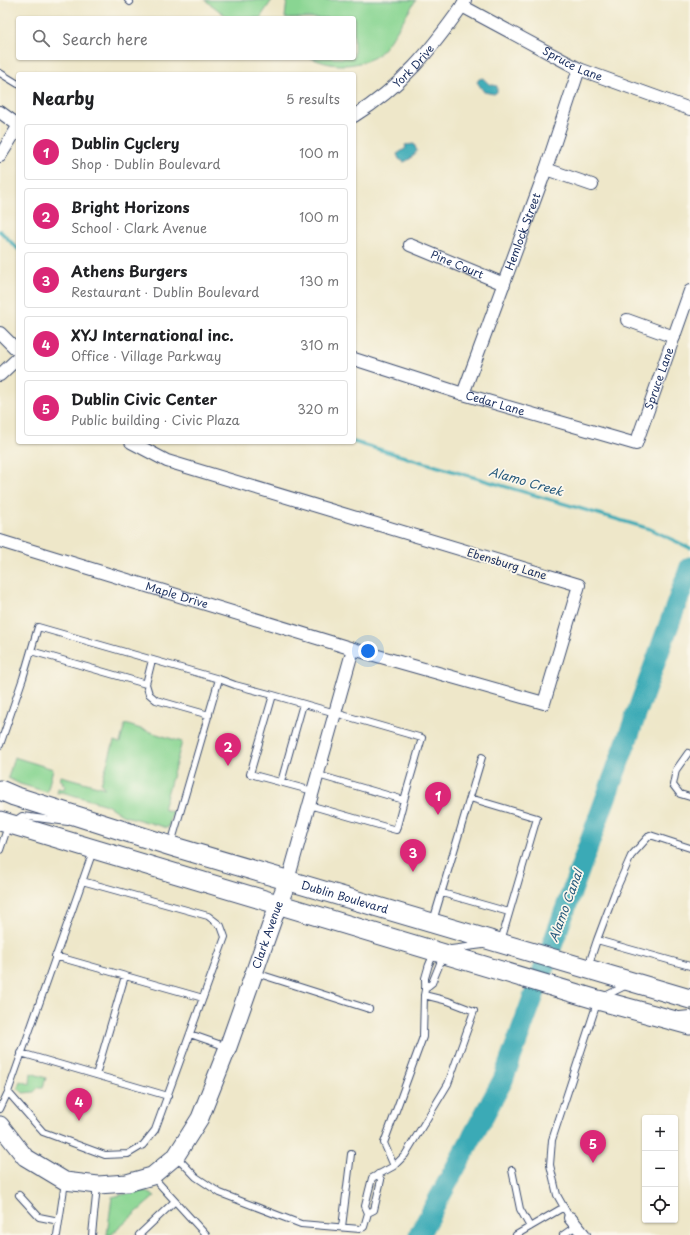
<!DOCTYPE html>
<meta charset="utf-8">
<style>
body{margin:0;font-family:"Playpen Sans",sans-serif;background:#f6f6f6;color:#202124}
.controls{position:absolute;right:12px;bottom:12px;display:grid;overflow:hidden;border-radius:4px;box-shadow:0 1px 3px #0004}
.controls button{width:36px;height:36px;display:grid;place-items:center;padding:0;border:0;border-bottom:1px solid #e0e0e0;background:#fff;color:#202124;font:20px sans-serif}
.you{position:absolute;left:368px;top:651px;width:14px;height:14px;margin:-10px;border:3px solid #fff;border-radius:50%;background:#1a73e8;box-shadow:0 0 0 6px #1a73e833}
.badge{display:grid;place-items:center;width:26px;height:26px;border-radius:50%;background:#db2777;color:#fff;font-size:13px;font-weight:700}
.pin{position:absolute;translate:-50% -33px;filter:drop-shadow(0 1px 2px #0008)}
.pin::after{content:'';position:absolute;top:21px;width:14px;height:12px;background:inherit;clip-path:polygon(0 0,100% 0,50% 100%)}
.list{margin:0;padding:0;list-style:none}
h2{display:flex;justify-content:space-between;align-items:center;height:52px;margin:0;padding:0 16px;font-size:17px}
h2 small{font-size:13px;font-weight:400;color:#757577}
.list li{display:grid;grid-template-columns:26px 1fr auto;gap:12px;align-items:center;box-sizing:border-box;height:56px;margin:0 8px 8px;padding:0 8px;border:1px solid #e0e0e0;border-radius:4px}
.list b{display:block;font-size:15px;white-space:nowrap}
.list p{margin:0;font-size:13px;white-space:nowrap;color:#757577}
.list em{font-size:13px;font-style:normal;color:#757577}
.icon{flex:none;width:22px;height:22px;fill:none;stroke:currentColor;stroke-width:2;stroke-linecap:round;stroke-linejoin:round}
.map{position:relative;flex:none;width:690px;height:1235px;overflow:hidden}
.search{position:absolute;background:#fff;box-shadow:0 1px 3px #0004;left:16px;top:16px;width:340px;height:44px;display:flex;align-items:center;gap:10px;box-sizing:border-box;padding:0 14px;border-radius:4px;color:#757577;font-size:15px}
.panel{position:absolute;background:#fff;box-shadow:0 1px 3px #0004;left:16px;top:72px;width:340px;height:372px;border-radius:4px}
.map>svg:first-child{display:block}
</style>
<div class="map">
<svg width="690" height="1235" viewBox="0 0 690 1235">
<rect width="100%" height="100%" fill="#fbf7ec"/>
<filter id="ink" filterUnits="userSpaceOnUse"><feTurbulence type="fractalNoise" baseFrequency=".025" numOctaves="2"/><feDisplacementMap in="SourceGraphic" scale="8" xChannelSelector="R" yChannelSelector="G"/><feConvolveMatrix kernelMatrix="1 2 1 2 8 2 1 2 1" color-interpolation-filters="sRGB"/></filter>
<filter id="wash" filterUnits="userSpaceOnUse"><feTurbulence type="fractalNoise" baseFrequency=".012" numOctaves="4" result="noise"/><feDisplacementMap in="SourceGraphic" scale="16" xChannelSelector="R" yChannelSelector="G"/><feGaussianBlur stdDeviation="0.9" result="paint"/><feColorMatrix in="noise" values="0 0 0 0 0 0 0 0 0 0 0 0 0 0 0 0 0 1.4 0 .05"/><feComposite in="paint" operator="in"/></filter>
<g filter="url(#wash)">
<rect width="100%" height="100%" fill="#eee7c9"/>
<!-- green -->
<path fill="#89d592" stroke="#528278" d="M205 0H272L260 18H229Z
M287 0H416C408 12 386 50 376 56 374 58 370 59 368 60 348 68 330 66 311 58H354V18H285Z
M125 724 182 742 163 809 173 812 168 828 122 815 107 805 62 792 57 793 58 788 64 789 65 785 62 784 63 781 60 780 61 776 105 788 101 784 114 741 120 743Z
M14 757 53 769 47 792 20 784 8 778Z
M31 1073 46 1078 43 1087H39L34 1092 23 1093 18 1088 20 1081 30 1084Z
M142 1190 155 1196 111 1235H107L112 1197Z"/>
<!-- water -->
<path fill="#3aaab6" stroke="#2a6c8a" d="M483 78 489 84 497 86V92L494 94 484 92 477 82 479 79Z
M414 144 417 151 410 159 404 162 399 159 397 154 406 148 405 145Z"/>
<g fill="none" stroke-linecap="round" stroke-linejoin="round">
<!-- stream -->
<path stroke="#3aaab6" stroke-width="3.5" d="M0 231 18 249
M354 442 650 529 690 548"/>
<!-- river -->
<path stroke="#3aaab6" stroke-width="21" d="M419 1235 503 1080 690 567"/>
</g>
</g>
<g filter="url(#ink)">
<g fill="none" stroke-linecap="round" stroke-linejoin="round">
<defs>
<path id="lane" d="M128 0 130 2
M0 73 18 84
M31 651 146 684 152 660
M219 679 235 685 273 695
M146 684 149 694 156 700 209 715
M0 745 23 678 38 627 219 679 171 844
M688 753 676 770 673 785 680 794 690 797
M281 782 303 704
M313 791 250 774 273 695 422 738 404 800
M470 798 537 818 501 941
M309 805 396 830 404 800 318 775
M15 821 22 816 68 822
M0 850 8 826
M442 893 509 912
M433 921 482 757
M597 940 615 892 631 856 650 835 690 848
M451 949 483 945
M55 956 203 998
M588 967 597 940 690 966
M256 973 369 1009
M427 987 432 983 443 956
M603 997 627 985
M680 1015 690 1014
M190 1034 227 1047
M21 1053 168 1096
M96 1075 125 976
M8 1092 43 1132 105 1155 128 1154 143 1145 155 1130 225 937 221 926 208 916 82 881
M0 1109 8 1092 93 851
M177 1157 196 1177 220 1193 246 1203 301 1224 360 1229 364 1227 368 1213 365 1206 372 1178 394 1166 405 1155 448 1084 474 1011 448 1001 424 995C426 988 425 985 425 978 427 969 430 961 434 953
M394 1166 384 1143 423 1037 424 995
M512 1170 520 1209 530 1227
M153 1177 206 1235
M19 1195 39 1217 59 1221
M368 1213 374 1210 381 1180 378 1174
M570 1218 557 1195 550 1165 552 1140 597 1003
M342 1227 351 1154
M57 1235 65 1182
M92 1235 97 1186
M139 1235 175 1201
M516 1235 564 1207
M563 1235 576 1226"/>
<g id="street">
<path id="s1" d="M462 6 579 69 690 109"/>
<path d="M0 112 18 125"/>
<path id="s2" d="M354 116C401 87 431 50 462 6L465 0"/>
<path d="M0 156 18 127"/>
<path d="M546 169 592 185"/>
<path id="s3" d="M410 245 504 284"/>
<path d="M627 320 674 337"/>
<path d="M0 333 18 351"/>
<path id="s4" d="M354 359 463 394 636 444 690 291"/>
<path d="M0 375 18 358"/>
<path id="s5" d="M463 394 546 169 579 69"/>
<path id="s6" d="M0 541 353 649 544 703 579 585 167 461 131 442"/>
<path d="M288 880 353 649"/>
<path d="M570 1218 584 1235"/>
</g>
<g id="secondary">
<path id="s7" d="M0 1125 25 1157 65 1181 98 1185 127 1183 152 1176 176 1156 200 1118 228 1047 278 905 288 880"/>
</g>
<g id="primary">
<path id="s8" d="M0 790 14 796 171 846 690 999"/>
<path d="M0 821 598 1000 690 1025"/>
</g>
</defs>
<!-- lane casing -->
<use href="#lane" stroke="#3b4b6e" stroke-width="8"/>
<!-- street casing -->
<use href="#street" stroke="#3b4b6e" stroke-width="14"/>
<!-- secondary casing -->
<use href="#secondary" stroke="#3b4b6e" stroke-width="19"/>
<!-- primary casing -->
<use href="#primary" stroke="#3b4b6e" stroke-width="21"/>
<!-- lane -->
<use href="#lane" stroke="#fff" stroke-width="6"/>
<!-- street -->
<use href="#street" stroke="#fff" stroke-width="12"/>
<!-- secondary -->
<use href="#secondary" stroke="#fff" stroke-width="17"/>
<!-- primary -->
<use href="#primary" stroke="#fff" stroke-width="19"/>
</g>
</g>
<g text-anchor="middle" stroke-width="3.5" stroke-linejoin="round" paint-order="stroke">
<!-- street labels -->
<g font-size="11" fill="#1b2f5e" stroke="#fbf7ec">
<text dy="4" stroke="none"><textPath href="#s1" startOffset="125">Spruce Lane</textPath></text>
<text dy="4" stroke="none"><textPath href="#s2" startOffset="78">York Drive</textPath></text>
<text dy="4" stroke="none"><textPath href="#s5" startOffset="173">Hemlock Street</textPath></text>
<text dy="4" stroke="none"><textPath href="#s3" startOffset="51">Pine Court</textPath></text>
<text dy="4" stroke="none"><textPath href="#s4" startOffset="364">Spruce Lane</textPath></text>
<text dy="4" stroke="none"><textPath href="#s4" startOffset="148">Cedar Lane</textPath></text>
<text transform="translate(507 564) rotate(17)" y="4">Ebensburg Lane</text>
<text dy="4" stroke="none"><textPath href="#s6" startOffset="185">Maple Drive</textPath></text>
<text dy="4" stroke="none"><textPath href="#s8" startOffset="361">Dublin Boulevard</textPath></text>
<text dy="4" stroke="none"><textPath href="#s7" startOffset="447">Clark Avenue</textPath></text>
</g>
<!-- water labels -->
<g font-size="12" font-style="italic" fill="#265a7d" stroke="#fbf7ec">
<text transform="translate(526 482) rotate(16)" y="4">Alamo Creek</text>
<text transform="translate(566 906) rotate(-70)" y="4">Alamo Canal</text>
</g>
</g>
</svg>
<div class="controls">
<button>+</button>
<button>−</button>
<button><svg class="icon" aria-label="locate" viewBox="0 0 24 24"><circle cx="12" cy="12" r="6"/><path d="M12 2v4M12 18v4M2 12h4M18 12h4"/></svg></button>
</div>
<div class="you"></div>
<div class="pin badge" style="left:438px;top:815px">1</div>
<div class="pin badge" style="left:228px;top:766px">2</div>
<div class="pin badge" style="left:413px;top:872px">3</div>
<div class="pin badge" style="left:79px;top:1121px">4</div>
<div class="pin badge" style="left:593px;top:1163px">5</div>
<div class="search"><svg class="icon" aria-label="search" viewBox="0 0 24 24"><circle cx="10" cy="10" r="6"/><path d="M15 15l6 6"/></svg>Search here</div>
<section class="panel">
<h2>Nearby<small>5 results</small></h2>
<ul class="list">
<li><span class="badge">1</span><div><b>Dublin Cyclery</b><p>Shop · Dublin Boulevard</p></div><em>100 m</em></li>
<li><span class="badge">2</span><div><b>Bright Horizons</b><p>School · Clark Avenue</p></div><em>100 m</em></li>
<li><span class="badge">3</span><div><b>Athens Burgers</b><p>Restaurant · Dublin Boulevard</p></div><em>130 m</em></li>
<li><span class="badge">4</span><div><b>XYJ International inc.</b><p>Office · Village Parkway</p></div><em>310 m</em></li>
<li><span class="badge">5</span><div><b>Dublin Civic Center</b><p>Public building · Civic Plaza</p></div><em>320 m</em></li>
</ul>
</section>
</div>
